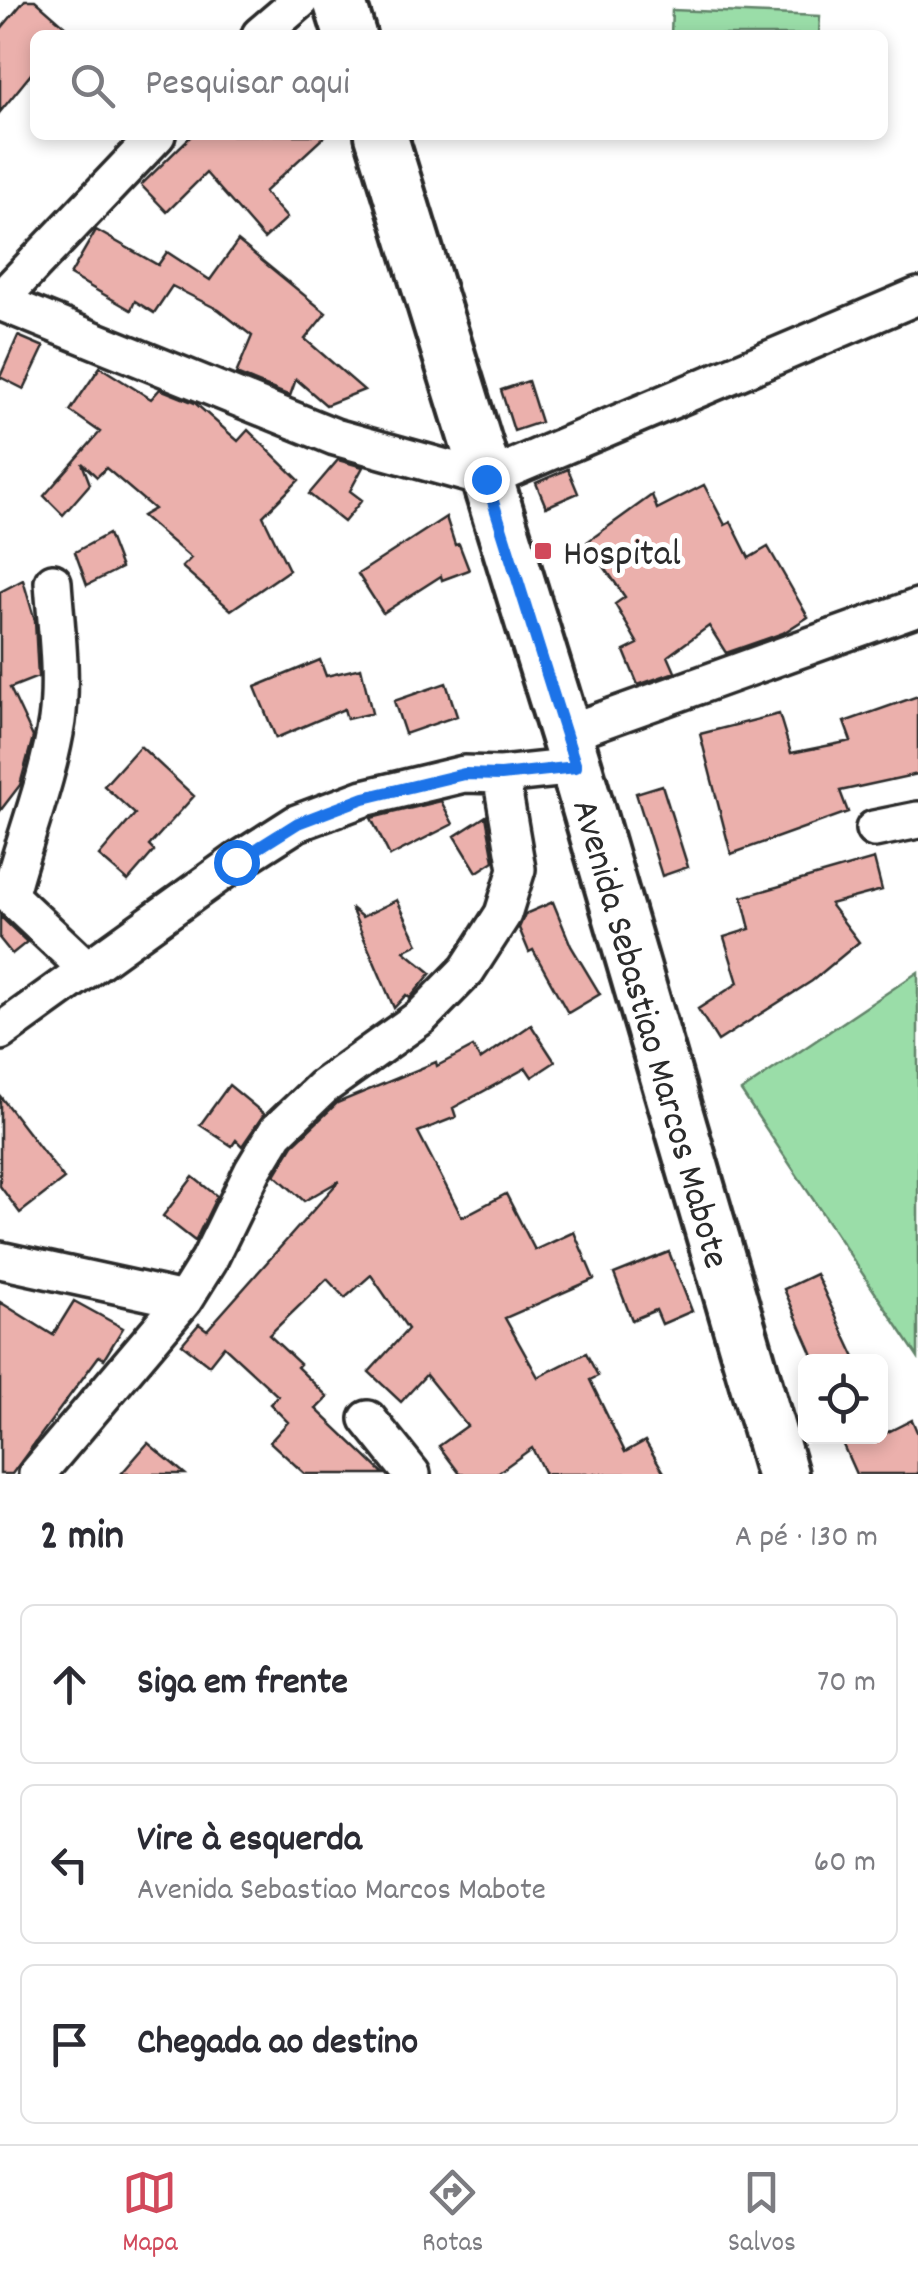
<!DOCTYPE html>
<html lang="pt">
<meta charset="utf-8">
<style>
body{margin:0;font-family:Dekko,sans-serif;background:#f7f7f7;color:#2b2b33}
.controls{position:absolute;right:30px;bottom:30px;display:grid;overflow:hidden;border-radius:15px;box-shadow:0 5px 15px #0003}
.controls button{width:90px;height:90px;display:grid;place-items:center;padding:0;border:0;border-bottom:2px solid #e1e1e2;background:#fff;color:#2b2b33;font:50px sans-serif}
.stop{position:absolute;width:30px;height:30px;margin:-22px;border:8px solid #1a73e8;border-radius:50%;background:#fff}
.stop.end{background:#1a73e8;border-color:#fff;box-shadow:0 2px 10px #0008}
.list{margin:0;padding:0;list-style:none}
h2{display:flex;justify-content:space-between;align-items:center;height:130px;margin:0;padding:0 40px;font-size:42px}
h2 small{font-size:32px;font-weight:400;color:#7c7c81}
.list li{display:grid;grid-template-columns:65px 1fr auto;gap:30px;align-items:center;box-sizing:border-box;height:160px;margin:0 20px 20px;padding:0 20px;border:2px solid #e1e1e2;border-radius:15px}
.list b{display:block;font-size:38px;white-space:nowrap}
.list p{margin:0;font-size:32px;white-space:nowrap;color:#7c7c81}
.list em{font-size:32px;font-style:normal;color:#7c7c81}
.icon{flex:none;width:55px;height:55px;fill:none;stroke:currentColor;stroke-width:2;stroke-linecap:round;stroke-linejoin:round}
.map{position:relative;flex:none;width:918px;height:1474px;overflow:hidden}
.search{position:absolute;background:#fff;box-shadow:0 5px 15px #0003;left:30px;right:30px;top:30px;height:110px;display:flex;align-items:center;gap:25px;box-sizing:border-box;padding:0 35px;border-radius:15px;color:#7c7c81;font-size:38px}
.sheet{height:670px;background:#fff}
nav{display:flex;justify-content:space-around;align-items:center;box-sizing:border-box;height:140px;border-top:2px solid #e1e1e2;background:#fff;font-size:28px;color:#7c7c81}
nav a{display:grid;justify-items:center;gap:5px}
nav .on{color:#d1495b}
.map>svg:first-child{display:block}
</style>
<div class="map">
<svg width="918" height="1474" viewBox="0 0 918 1474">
<rect width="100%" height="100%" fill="#fff"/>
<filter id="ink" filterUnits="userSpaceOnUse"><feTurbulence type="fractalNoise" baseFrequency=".01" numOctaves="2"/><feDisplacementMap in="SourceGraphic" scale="20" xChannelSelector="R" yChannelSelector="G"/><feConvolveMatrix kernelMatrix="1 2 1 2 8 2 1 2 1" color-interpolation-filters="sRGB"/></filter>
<g filter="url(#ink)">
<!-- green -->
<path fill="#9adda8" stroke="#62846a" stroke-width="2.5" d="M672 10 820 16 819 35H671Z
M918 972V1357L741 1091Z"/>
<!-- building -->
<path fill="#ebb0ac" stroke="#2b2b2b" stroke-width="2.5" d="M25 0H35L75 35H35V69L0 112V30Z
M192 135H326L264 192 287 218 264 239 206 173 167 212 141 185Z
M96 230 158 265 167 252 210 280 238 241 326 313 305 339 364 390 326 405 296 379 290 396 236 374 252 336 219 310 172 286 154 313 135 301 131 310 70 275Z
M18 336 44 347 24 389 0 377Z
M100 367 151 399 160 389 195 403 238 441 248 430 299 480 263 516 289 570 231 610 182 567 191 558 142 516 154 509 106 468 97 477 82 463 90 484 63 515 44 496 100 432 70 411Z
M528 381 541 422 514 431 501 390Z
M338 460 363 467 350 491 362 500 344 522 309 494Z
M568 469 578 493 546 507 536 483Z
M704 485 725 525 731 522 749 558 768 547 808 617 783 633 726 653 709 626 668 656 675 672 638 685 624 651 638 644 615 604 625 597 587 542 652 495 657 509Z
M446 517 455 545 459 544 469 570 442 580 441 576 383 613 358 574Z
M108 534 121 568 87 585 75 552Z
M23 580 35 621 38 677 10 688 33 737 20 785 0 811V592Z
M320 660 326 676 361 668 372 713 347 719 344 709 276 738 255 687Z
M446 683 457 716 405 734 394 701Z
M918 696V774L840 791 848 812 731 854 700 734 779 714 791 753 851 741 844 722Z
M140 746 194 796 149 846 154 851 128 881 99 856 135 814 104 786Z
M662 785 688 867 662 876 636 793Z
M441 801 453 824 390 856 371 818Z
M486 816 494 861 477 872 455 836Z
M874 859 882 890 830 904 859 942 812 981 718 1041 698 1009 738 983 724 937 750 929 742 897Z
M397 900 418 944 404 951 431 973 410 998 406 995 394 1008 351 908 362 917Z
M553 902 571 946 600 994 568 1013 533 950 529 952 519 928 525 914Z
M0 916 27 942 12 954 0 939Z
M531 1025 555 1062 532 1077 526 1068 453 1108 456 1117 418 1132 462 1217 506 1194 535 1250 574 1232 594 1279 505 1318 538 1377 586 1353 598 1376 590 1380 625 1452 645 1441 665 1474H545L532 1448 496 1474H460L439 1446 467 1426 426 1375 401 1402 369 1372 408 1329 371 1275 345 1298 327 1279 269 1335 300 1364 297 1367 328 1397 316 1409 384 1474H305L270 1442 288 1422 270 1404 278 1396 224 1346 209 1365 182 1344 199 1324 207 1330 339 1181 304 1201 275 1175 293 1145 337 1103 436 1062 437 1066 473 1047 480 1060Z
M229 1085 264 1114 242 1146 236 1140 232 1146 200 1125Z
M0 1096 64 1179 20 1213 0 1186Z
M193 1177 217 1196 195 1241 163 1216Z
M669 1252 692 1311 662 1324 656 1310 632 1320 614 1274Z
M816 1274 857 1362H816L784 1289Z
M74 1301 123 1328 104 1359 99 1356 12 1474H0V1302L53 1335Z
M912 1420 918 1434V1474H856L839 1436H880Z
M148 1443 185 1474H121Z"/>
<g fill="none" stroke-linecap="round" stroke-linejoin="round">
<defs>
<path id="minor" d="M260 35 301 0
M0 300 157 135
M0 302 335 437 486 479 918 296
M564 734 918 607
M874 829 918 820
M0 887 87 969
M10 893C25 836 48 780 57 721 63 676 56 627 53 582
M0 1032 236 862 297 823 364 798 464 774 501 775 576 767
M0 1260 184 1300
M368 1419 412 1474
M37 1474 184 1300 209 1260 253 1170 276 1132 323 1087 421 1017 467 970 503 914 517 869 501 775"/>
<path id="secondary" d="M339 0 350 35
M381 135 576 767 782 1474"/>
</defs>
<!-- minor casing -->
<use href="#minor" stroke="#2b2b2b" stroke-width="42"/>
<!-- secondary casing -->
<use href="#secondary" stroke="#2b2b2b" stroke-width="58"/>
<!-- minor -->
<use href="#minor" stroke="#fff" stroke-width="35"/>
<!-- secondary -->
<use href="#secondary" stroke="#fff" stroke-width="50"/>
</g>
</g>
<g fill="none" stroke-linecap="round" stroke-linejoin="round" filter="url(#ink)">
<!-- route -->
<path stroke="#1a73e8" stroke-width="12" d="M236 862 298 823 364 798 464 774 501 775 576 767 486 479"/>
</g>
<!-- markers -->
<rect fill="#d1495b" stroke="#fff" stroke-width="4" x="533" y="541" width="20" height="20" rx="5"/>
<g text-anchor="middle" stroke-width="10" stroke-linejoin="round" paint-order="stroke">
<!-- poi labels -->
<g font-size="38" fill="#2b2b2b" stroke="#fff" text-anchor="start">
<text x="563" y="564">Hospital</text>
</g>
<!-- street labels -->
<g font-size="38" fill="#2b2b2b" stroke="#fff">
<text transform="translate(653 1033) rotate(74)" y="13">Avenida Sebastiao Marcos Mabote</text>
</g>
</g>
</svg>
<div class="controls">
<button><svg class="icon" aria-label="locate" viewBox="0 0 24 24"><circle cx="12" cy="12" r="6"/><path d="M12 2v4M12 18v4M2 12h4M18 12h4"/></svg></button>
</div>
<div class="stop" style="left:236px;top:862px"></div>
<div class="stop end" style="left:486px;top:479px"></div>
<div class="search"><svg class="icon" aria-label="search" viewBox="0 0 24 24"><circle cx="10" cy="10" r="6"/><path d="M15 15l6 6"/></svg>Pesquisar aqui</div>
</div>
<section class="sheet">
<h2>2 min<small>A pé · 130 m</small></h2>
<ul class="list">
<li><svg class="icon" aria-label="ahead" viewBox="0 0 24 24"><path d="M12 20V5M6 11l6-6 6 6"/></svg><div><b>Siga em frente</b></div><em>70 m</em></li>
<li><svg class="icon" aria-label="left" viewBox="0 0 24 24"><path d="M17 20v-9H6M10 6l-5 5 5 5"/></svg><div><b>Vire à esquerda</b><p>Avenida Sebastiao Marcos Mabote</p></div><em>60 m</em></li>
<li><svg class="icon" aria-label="arrive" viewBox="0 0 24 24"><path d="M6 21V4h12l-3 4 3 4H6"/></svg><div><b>Chegada ao destino</b></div></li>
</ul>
</section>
<nav>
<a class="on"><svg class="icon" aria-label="map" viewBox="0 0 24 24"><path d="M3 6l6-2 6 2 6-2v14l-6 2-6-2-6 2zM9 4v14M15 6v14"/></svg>Mapa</a>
<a><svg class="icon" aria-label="directions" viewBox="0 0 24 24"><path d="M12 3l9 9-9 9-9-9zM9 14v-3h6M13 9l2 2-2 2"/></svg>Rotas</a>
<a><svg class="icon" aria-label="saved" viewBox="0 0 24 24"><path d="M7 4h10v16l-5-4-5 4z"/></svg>Salvos</a>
</nav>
